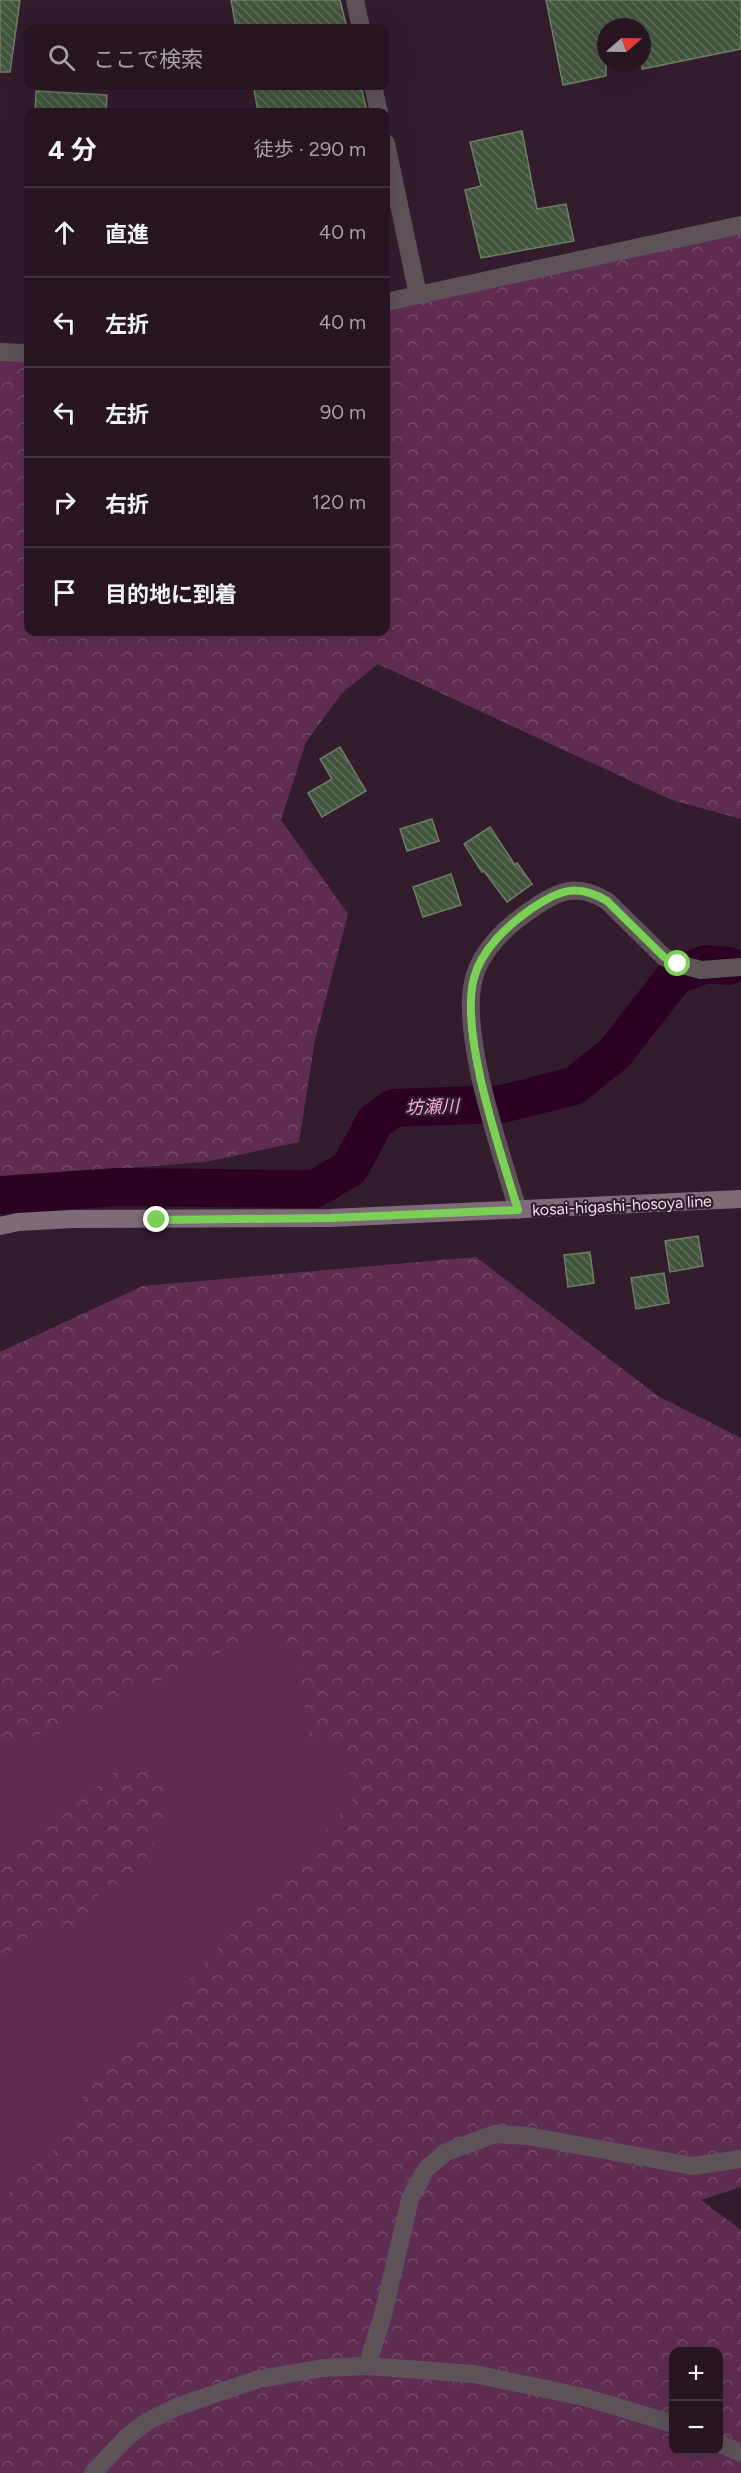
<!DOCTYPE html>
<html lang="ja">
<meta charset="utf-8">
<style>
body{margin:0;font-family:Figtree,"Noto Sans JP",sans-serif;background:#2e1e2a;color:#f1f3f6}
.controls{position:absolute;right:18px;bottom:18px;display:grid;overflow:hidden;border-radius:12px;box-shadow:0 6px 24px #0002}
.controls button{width:54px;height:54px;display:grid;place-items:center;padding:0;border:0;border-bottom:2px solid #42343f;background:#261521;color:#f1f3f6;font:30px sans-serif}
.compass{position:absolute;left:597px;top:18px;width:54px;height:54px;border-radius:50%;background:#261521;box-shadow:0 6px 24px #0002;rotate:70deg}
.stop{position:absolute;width:18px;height:18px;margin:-14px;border:4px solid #7bd156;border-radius:50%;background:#fff}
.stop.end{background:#7bd156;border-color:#fff;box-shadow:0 2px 6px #0008}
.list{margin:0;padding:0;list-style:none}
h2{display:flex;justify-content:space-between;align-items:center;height:78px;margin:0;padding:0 24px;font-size:26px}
h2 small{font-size:20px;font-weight:400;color:#a49fa5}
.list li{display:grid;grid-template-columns:39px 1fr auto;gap:18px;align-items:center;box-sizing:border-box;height:90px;padding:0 24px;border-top:2px solid #42343f}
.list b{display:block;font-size:22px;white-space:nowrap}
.list em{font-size:20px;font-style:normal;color:#a49fa5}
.icon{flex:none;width:33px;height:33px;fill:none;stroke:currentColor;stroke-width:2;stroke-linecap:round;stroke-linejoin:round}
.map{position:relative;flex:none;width:741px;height:2473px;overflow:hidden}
.search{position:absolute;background:#261521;box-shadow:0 6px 24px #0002;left:24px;top:24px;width:366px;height:66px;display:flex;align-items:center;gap:15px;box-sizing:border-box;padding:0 21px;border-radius:12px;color:#a49fa5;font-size:22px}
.panel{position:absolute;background:#261521;box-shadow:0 6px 24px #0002;left:24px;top:108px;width:366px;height:528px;border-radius:12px}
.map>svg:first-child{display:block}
</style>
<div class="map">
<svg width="741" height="2473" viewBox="0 0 741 2473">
<defs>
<pattern id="forest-crowns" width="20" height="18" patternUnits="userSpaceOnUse" patternTransform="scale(1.5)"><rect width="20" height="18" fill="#5f2c51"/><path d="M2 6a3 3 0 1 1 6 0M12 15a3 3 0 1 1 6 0" fill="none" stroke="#764a6a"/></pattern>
<pattern id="building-back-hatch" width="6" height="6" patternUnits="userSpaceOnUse" patternTransform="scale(1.5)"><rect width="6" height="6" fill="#43543d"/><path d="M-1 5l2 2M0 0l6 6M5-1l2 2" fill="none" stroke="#5e6c59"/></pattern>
</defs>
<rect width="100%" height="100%" fill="#321c2c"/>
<!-- green -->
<path fill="#5f2c51" d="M388 1578 447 1900 0 2335V1681Z"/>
<!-- forest -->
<path fill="url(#forest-crowns)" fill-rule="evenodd" d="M741 225V819L672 800 378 664 342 693 306 742 281 820 348 914 315 1040 299 1142 205 1162 0 1178V351L28 350V632H386V302Z
M476 1257 658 1396 741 1438V2187L701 2200 741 2230V2473H0V2219L14 2181 60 2147 79 2101 352 1802 349 1760 310 1736 296 1661 264 1631 85 1717 0 1749V1352L143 1286ZM674 2352H718V2450H674Z
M150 1768 163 1783V1823L144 1863 127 1886 102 1884 96 1905 72 1927 50 1919 0 1960V1864L9 1861 116 1771Z"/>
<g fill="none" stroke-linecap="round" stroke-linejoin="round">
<!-- river -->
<path stroke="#2b0022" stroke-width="38" d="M0 1195 117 1187 315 1189 350 1168 375 1121 394 1108 502 1104 574 1086 615 1053 675 976 706 964 729 966"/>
</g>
<!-- building -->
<path fill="url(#building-back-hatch)" stroke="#6c7e66" stroke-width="1.5" d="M0 0H20L10 72H0Z
M231 0H340L347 28H236Z
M546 0H741V49L642 69V27H606V76L563 85Z
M271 86H361L367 112H258L254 89Z
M36 91 107 95 106 112H35Z
M522 131 537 209 566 204 574 241 481 258 465 190 481 186 470 142Z
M340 747 366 791 322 817 308 793 332 779 320 759Z
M432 819 439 841 407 851 400 829Z
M490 827 515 865 517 863 532 884 507 902 484 871 482 872 464 844Z
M451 874 461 905 423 917 413 887Z
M698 1236 703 1266 670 1272 665 1241Z
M590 1252 594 1283 568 1287 564 1255Z
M664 1273 669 1303 636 1309 631 1278Z"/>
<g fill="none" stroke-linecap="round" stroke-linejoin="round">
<!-- street -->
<path stroke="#5e5259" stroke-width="18" d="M355 0 361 28
M373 86 379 112
M386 143 418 295
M386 302 741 225
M0 352 28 353
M518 1210C501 1152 459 1034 474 978 481 950 508 925 532 909 559 890 577 883 607 901L664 957 678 964 701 970 741 967
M367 2366 383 2315 410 2199 426 2169 446 2152 495 2134 528 2136 692 2166 741 2159
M718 2443 741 2453
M93 2473 127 2437 148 2421 179 2406 259 2379 323 2368 367 2366 474 2374 584 2397 674 2424"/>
<!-- secondary -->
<path stroke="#7d6b77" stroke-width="18" d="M0 1226 18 1222 73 1219 330 1218 741 1199"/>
</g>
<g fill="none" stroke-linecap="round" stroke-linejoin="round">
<!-- route -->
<path stroke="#7bd156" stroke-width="8" d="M157 1220 330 1218 518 1210C501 1153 459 1034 474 978 481 950 508 925 531 909 559 890 577 883 607 901L664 957 678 964"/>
</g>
<g text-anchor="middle" stroke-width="4.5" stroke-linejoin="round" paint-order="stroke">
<!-- street labels -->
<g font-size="16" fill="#eddee8" stroke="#321c2c">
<text transform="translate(622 1205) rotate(-3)" y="6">kosai-higashi-hosoya line</text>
</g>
<!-- water labels -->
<g font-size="18" font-style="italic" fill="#f5aade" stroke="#321c2c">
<text transform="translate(432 1107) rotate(-2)" y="6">坊瀬川</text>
</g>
</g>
</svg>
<div class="controls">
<button>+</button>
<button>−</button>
</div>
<svg class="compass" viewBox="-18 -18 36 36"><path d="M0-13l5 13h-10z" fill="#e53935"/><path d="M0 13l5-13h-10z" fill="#a49fa5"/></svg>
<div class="stop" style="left:678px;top:964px"></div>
<div class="stop end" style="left:157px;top:1220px"></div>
<div class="search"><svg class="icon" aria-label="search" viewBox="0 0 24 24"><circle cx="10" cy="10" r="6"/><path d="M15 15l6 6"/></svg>ここで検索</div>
<section class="panel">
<h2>4 分<small>徒歩 · 290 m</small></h2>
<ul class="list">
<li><svg class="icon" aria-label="ahead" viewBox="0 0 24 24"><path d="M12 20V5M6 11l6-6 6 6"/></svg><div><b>直進</b></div><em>40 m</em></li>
<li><svg class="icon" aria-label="left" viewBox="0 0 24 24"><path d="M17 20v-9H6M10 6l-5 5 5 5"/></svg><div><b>左折</b></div><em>40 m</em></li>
<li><svg class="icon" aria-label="left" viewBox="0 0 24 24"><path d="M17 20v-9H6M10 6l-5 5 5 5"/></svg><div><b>左折</b></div><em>90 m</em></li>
<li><svg class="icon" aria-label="right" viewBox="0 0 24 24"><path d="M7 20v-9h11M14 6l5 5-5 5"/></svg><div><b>右折</b></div><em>120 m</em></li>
<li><svg class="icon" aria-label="arrive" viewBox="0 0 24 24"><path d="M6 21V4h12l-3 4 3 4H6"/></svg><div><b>目的地に到着</b></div></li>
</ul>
</section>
</div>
